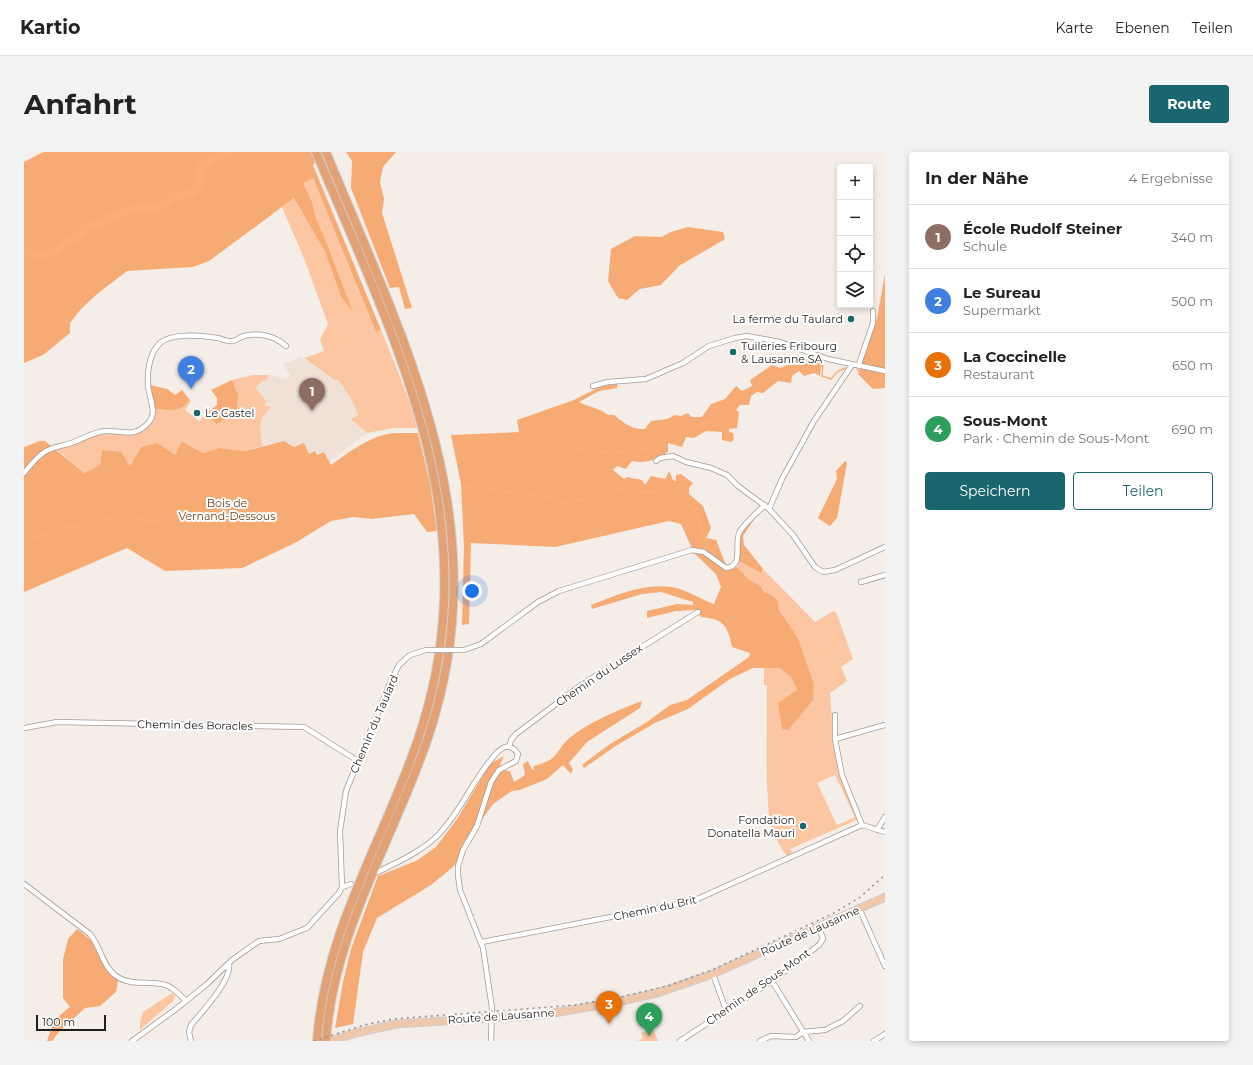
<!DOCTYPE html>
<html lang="de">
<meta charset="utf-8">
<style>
body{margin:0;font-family:Montserrat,sans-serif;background:#f2f2f2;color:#222}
.controls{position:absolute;right:12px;top:12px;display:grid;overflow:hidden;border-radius:4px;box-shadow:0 2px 6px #0003}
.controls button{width:36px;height:36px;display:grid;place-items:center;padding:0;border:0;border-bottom:1px solid #e0e0e0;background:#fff;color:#222;font:20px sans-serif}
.scale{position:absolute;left:12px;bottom:10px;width:70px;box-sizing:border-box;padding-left:4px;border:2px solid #201e1c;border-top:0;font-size:11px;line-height:14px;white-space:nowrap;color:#201e1c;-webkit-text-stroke:3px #fff;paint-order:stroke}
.you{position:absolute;left:448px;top:439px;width:14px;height:14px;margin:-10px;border:3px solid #fff;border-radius:50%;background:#1a73e8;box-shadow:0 0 0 6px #1a73e833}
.badge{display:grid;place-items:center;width:26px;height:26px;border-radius:50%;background:#1a666f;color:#fff;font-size:13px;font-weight:700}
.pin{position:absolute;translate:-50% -33px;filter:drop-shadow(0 1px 2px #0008)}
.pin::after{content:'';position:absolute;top:21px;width:14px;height:12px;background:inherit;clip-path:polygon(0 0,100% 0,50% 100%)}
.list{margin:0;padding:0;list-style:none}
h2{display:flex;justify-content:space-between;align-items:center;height:52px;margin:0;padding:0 16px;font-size:17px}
h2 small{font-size:13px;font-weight:400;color:#767676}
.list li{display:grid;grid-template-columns:26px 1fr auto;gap:12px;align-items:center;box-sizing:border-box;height:64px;padding:0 16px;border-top:1px solid #e0e0e0}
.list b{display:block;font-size:15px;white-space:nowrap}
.list p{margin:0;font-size:13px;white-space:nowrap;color:#767676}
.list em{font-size:13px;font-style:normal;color:#767676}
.actions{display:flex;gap:8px;padding:12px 16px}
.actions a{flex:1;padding:9px 0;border:1px solid #1a666f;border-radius:4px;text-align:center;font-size:14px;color:#1a666f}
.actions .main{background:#1a666f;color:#fff}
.icon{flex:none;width:22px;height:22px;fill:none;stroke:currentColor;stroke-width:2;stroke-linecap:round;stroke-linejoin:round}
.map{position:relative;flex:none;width:861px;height:889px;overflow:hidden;border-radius:4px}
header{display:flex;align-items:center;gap:24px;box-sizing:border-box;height:56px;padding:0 20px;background:#fff;border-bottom:1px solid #e0e0e0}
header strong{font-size:19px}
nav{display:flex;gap:22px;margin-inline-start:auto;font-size:14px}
.intro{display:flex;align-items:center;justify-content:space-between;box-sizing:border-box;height:96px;padding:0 24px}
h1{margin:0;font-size:28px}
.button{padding:10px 18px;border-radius:4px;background:#1a666f;color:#fff;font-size:14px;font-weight:700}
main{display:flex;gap:24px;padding:0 24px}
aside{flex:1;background:#fff;border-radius:4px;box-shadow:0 2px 6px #0003}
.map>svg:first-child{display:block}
</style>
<header>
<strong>Kartio</strong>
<nav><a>Karte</a><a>Ebenen</a><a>Teilen</a></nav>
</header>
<div class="intro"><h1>Anfahrt</h1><a class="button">Route</a></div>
<main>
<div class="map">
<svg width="861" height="889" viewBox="0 0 861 889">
<rect width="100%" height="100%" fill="#f5ede8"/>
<!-- built -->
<path fill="#f0e1d7" d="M277 205 310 228H314L320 235 331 253 334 263 327 267 343 281 305 310 300 300 293 303 284 302 260 289 238 294 236 275 237 266 247 255 240 253 230 235 243 226 244 223 264 227 266 223 259 212Z"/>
<!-- green -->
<path fill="#fbc6a1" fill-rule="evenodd" d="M289 26 352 180 357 178C370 210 384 242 393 276H369L343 281 327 267 334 263C330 250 323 239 314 228H310L280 206 300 199 296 187 304 172 281 109 258 55 270 46 301 100 317 145 328 158 300 84 292 66 288 50 278 30Z
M229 223H244V226L231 235 243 250 240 253 247 255C233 270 236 275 238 294L221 299 195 296 179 301 159 289 151 303 117 295 106 314 78 298 76 313 60 321 32 297C47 291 63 283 79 281 104 278 123 291 131 257 148 258 154 262 166 248L167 249 161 258 175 269 181 263 193 272 214 242 208 228Z
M715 409 737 421 739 417 791 470 809 459 812 460 829 507 817 515 823 529 806 541 810 591 818 629 837 666 766 697 769 701 764 704C756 699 746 672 745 663 741 620 743 576 743 533H740V516H756L767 525 773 538 789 548 773 484 755 458 754 449 748 443 740 440 737 434 724 427 713 415ZM811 623 831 665 813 673 793 631Z
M148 841 151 843 149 849 116 878V869L119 860Z
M629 876 634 889H614L619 886 617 881Z"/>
<!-- forest -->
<path fill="#f7ab74" d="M19 0H299L289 13 357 178 352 180 289 26 279 31 288 50 292 66 300 84 329 160 317 145 301 100 270 46 185 109 169 115 103 119 73 142 57 157 46 171V181L19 203 0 211V10Z
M322 0H372L359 15 356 30 360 47 358 61 388 156 381 157 375 135 366 136 327 36 328 9Z
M664 75 699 80 701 87 655 114 637 133 616 137 603 148 594 146 584 129 587 97 611 84 637 85 647 80Z
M861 122V236L849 237 834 222 853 166Z
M780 207 798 208 796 224 790 221 780 224 775 219 768 224 767 231 754 229 739 241 733 240 727 244 725 253H716L712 258 715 260 713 276 705 277V280L709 281 710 286 708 290 698 288V280L682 279 670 286 662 285 658 295 644 291V300C630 308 624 312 608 309L602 317 593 314 589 318 600 327 603 325 618 328 621 333 627 324 641 327 645 319 649 328 652 329V323L657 322 669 331 665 336V342L679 354 687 376 682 386 692 388 704 418 713 415 724 427 737 434 740 440 748 443 754 449 755 458 773 484 790 532 789 548 764 578 758 577 754 551 773 538 767 525 756 516H729L706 527 664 557 631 571 593 593 560 616 558 613 586 592 623 570 646 553 663 548 725 505 726 501 708 495C704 474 700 467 677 465L673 458 652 459 623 466V459L653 452 669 453V450L637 440 618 442 568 457 567 453C593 443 618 431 647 435 662 437 676 447 690 452L697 435 692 422 670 401 657 372 645 369 531 395 447 391 445 472 438 473 440 394 437 332 427 283 495 280 493 268 550 248 577 234 593 232V236L575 239 555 250C565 255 576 256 584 263H590C600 271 608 278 621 277L627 269 643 267 651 263 657 264 663 261 668 265H678L687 252 701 247 712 234 718 239 728 234 726 228 748 213 756 216Z
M208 228 214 242 213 258 193 272 181 263 193 253V246L187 238Z
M126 233 143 237 151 243 158 238 166 248C154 262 148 258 131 257Z
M370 281H394L406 331 413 379 403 380 390 362 348 367 329 365 307 369 271 391 218 416 141 419 103 396 0 440V295L16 289H21L60 321 76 313 78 298 97 300 106 314 117 295 133 291 151 303 158 289 179 301 195 296 221 299 260 289 270 295 280 291 285 302 291 299 293 303 300 300 307 313C327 299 345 284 370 281Z
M821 309 823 311 813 366 806 374 794 366 813 327 812 319Z
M732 364 719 384 720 393 739 417 737 421 715 409 716 383Z
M618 549 616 556 563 590 545 611 549 617 547 622 539 613 523 627 496 638 488 639 469 652 459 666 442 698 429 715 407 733 353 766 339 800 329 872 311 876 319 830 327 797 354 724 392 709 412 695 433 667 466 612 480 604 476 613 478 618 486 619 490 630 501 623 499 612 504 609 508 618 510 617V614C538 607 530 598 548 584 566 570 596 557 618 549Z
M53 777 77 796 94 828 92 840 76 854 61 856 36 879 28 889H23L30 868 46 855 39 846V808L44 787Z"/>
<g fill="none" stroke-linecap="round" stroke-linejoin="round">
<!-- stream -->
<path stroke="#fbaf78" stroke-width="1.5" d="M833 217 847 232 852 228 861 230
M440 335 457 333 472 339 486 340 497 345 509 342 516 348 522 344 541 351 569 346 592 337 615 341 624 339 652 346 671 358 682 391 694 407
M486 340 496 332 504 335 514 323 549 297 590 301 627 296 646 278 698 269 700 261 715 242 729 236 747 224 759 223 765 217H784L792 211 799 214 798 224 807 227 813 220 821 216
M3 386C13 388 20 378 36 381L41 375H54L62 368 71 365 93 368 105 364 119 368 140 370 145 374 163 382 170 381
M701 417 705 426"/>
<!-- river -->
<path stroke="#fbaf78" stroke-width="8" d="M0 101 26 102 42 91 52 86 62 75 75 72 94 62 112 56 127 57 138 54 150 44 164 43 174 35 178 13 192 4 206 0"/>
<defs>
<path id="street" d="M835 212 849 171V159
M569 234 584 230 622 227 659 211 685 194 711 186 723 184 756 190 804 207 861 219
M632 309 636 306 649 304 662 310 687 316 703 323 714 334 745 357 769 383 791 415 799 420 811 418 861 395
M0 321C6 314 12 306 19 301 27 295 38 294 47 291 59 287 69 280 81 279 93 278 107 284 117 277 137 264 126 251 124 234 123 221 125 201 136 191 148 180 178 184 194 186 198 187 205 190 209 189 213 188 216 185 220 184 234 180 251 184 262 194
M745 357 758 327 790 269 828 213
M837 430 861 423
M440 498 457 492 514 450 535 439 668 398 680 400 702 416C721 414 709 391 716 379 723 369 732 361 741 353
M811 563V587L818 623 838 673
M0 576 33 570 280 575 334 609
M811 587 861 573
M485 595 487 588 492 582 560 531 674 460
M838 673 861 680
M853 678 861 665
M354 720C375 709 397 700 414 683 435 662 447 632 466 609 470 604 474 598 479 596 485 592 491 597 494 602L492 609 475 618 467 630 453 674 439 698 434 714V723L436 738 459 796 468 856 467 889
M0 732 66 782C76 794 79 815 92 824 106 834 121 829 137 832 147 833 155 842 162 849
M318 735 327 732
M835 756 861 814
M458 790 669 749 838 673
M689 822 702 858
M748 829 785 889
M108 889 152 857 183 832 208 808 235 789 255 787 283 776 315 741 318 735 316 679 322 639 366 531 375 513 386 503 402 498
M167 889 165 880 167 873C178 860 208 828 205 812
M656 889 748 829 795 793 799 787 795 775
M736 889 747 884 772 885 779 880 801 878 819 869 836 854
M850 889 861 882"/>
<path id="primary" d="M306 889 332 881 372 872 519 863 598 849 633 841 689 822 861 745"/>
<path id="highway" d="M292 0C374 196 469 376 392 593 357 694 301 779 293 889
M302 889C309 784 365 695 400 597 479 378 384 199 302 0"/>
</defs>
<!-- street casing -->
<use href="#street" stroke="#a29b96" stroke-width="6"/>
<!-- primary casing -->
<use href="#primary" stroke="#cececd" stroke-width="9"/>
<!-- highway casing -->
<use href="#highway" stroke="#cececd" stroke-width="10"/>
<!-- street -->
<use href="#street" stroke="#fff" stroke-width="4.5"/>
<!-- primary -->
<use href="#primary" stroke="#eec7ac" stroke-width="7"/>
<!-- highway -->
<use href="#highway" stroke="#e3a275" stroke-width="8"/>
<!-- rail -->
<path stroke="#948f8c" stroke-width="1.5" stroke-dasharray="2 4" stroke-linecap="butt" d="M290 889 340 873 369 867 551 853 596 845 647 833 688 818 810 761 835 746 861 723"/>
<defs>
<path id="street-bridge" d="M402 498H440"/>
</defs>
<!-- street-bridge casing -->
<use href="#street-bridge" stroke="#a29b96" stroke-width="6" stroke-linecap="butt"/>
<!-- street-bridge -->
<use href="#street-bridge" stroke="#fff" stroke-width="4.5"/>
</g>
<!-- markers -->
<g fill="#1a666f" stroke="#fff" stroke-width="1.5">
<circle cx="827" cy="167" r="4"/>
<circle cx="709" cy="200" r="4"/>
<circle cx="173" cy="261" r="4"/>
<circle cx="779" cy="674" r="4"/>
</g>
<g text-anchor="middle" stroke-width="4" stroke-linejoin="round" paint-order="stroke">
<!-- poi labels -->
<g font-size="11" fill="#201e1c" stroke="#fff" text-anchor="end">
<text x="819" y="171">La ferme du Taulard</text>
<text x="717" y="198" text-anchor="start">Tuileries Fribourg<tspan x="717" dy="13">&amp; Lausanne SA</tspan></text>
<text x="181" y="265" text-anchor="start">Le Castel</text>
<text x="771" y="672">Fondation<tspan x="771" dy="13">Donatella Mauri</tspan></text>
</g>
<!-- park labels -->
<g font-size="11" fill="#713f18" stroke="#fff">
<text x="203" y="355">Bois de<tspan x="203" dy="13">Vernand-Dessous</tspan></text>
</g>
<!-- street labels -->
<g font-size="11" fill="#201e1c" stroke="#fff">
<text transform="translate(575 523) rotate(-34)" y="4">Chemin du Lussex</text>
<text transform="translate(350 572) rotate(-67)" y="4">Chemin du Taulard</text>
<text transform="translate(171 573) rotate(1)" y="4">Chemin des Boracles</text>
<text transform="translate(631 756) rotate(-12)" y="4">Chemin du Brit</text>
<text transform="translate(786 779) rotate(-24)" y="4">Route de Lausanne</text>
<text transform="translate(734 835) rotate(-35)" y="4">Chemin de Sous-Mont</text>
<text transform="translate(477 864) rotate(-4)" y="4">Route de Lausanne</text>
</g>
</g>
</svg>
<div class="controls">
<button>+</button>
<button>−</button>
<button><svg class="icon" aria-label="locate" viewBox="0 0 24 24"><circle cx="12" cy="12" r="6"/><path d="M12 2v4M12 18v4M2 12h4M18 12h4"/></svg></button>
<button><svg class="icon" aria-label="layers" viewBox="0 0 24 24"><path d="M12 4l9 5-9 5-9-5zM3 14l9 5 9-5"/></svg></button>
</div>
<div class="scale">100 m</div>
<div class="you"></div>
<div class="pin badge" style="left:288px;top:259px;background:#8d6e63">1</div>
<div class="pin badge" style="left:167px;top:237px;background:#3f7fe0">2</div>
<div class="pin badge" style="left:585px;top:872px;background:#e8710a">3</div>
<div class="pin badge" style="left:625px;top:884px;background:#2e9e5b">4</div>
</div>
<aside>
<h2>In der Nähe<small>4 Ergebnisse</small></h2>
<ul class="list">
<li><span class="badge" style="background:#8d6e63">1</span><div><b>École Rudolf Steiner</b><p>Schule</p></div><em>340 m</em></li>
<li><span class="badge" style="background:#3f7fe0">2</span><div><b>Le Sureau</b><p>Supermarkt</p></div><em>500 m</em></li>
<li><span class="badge" style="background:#e8710a">3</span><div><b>La Coccinelle</b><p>Restaurant</p></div><em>650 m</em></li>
<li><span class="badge" style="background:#2e9e5b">4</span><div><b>Sous-Mont</b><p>Park · Chemin de Sous-Mont</p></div><em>690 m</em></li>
</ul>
<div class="actions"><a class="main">Speichern</a><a>Teilen</a></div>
</aside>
</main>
